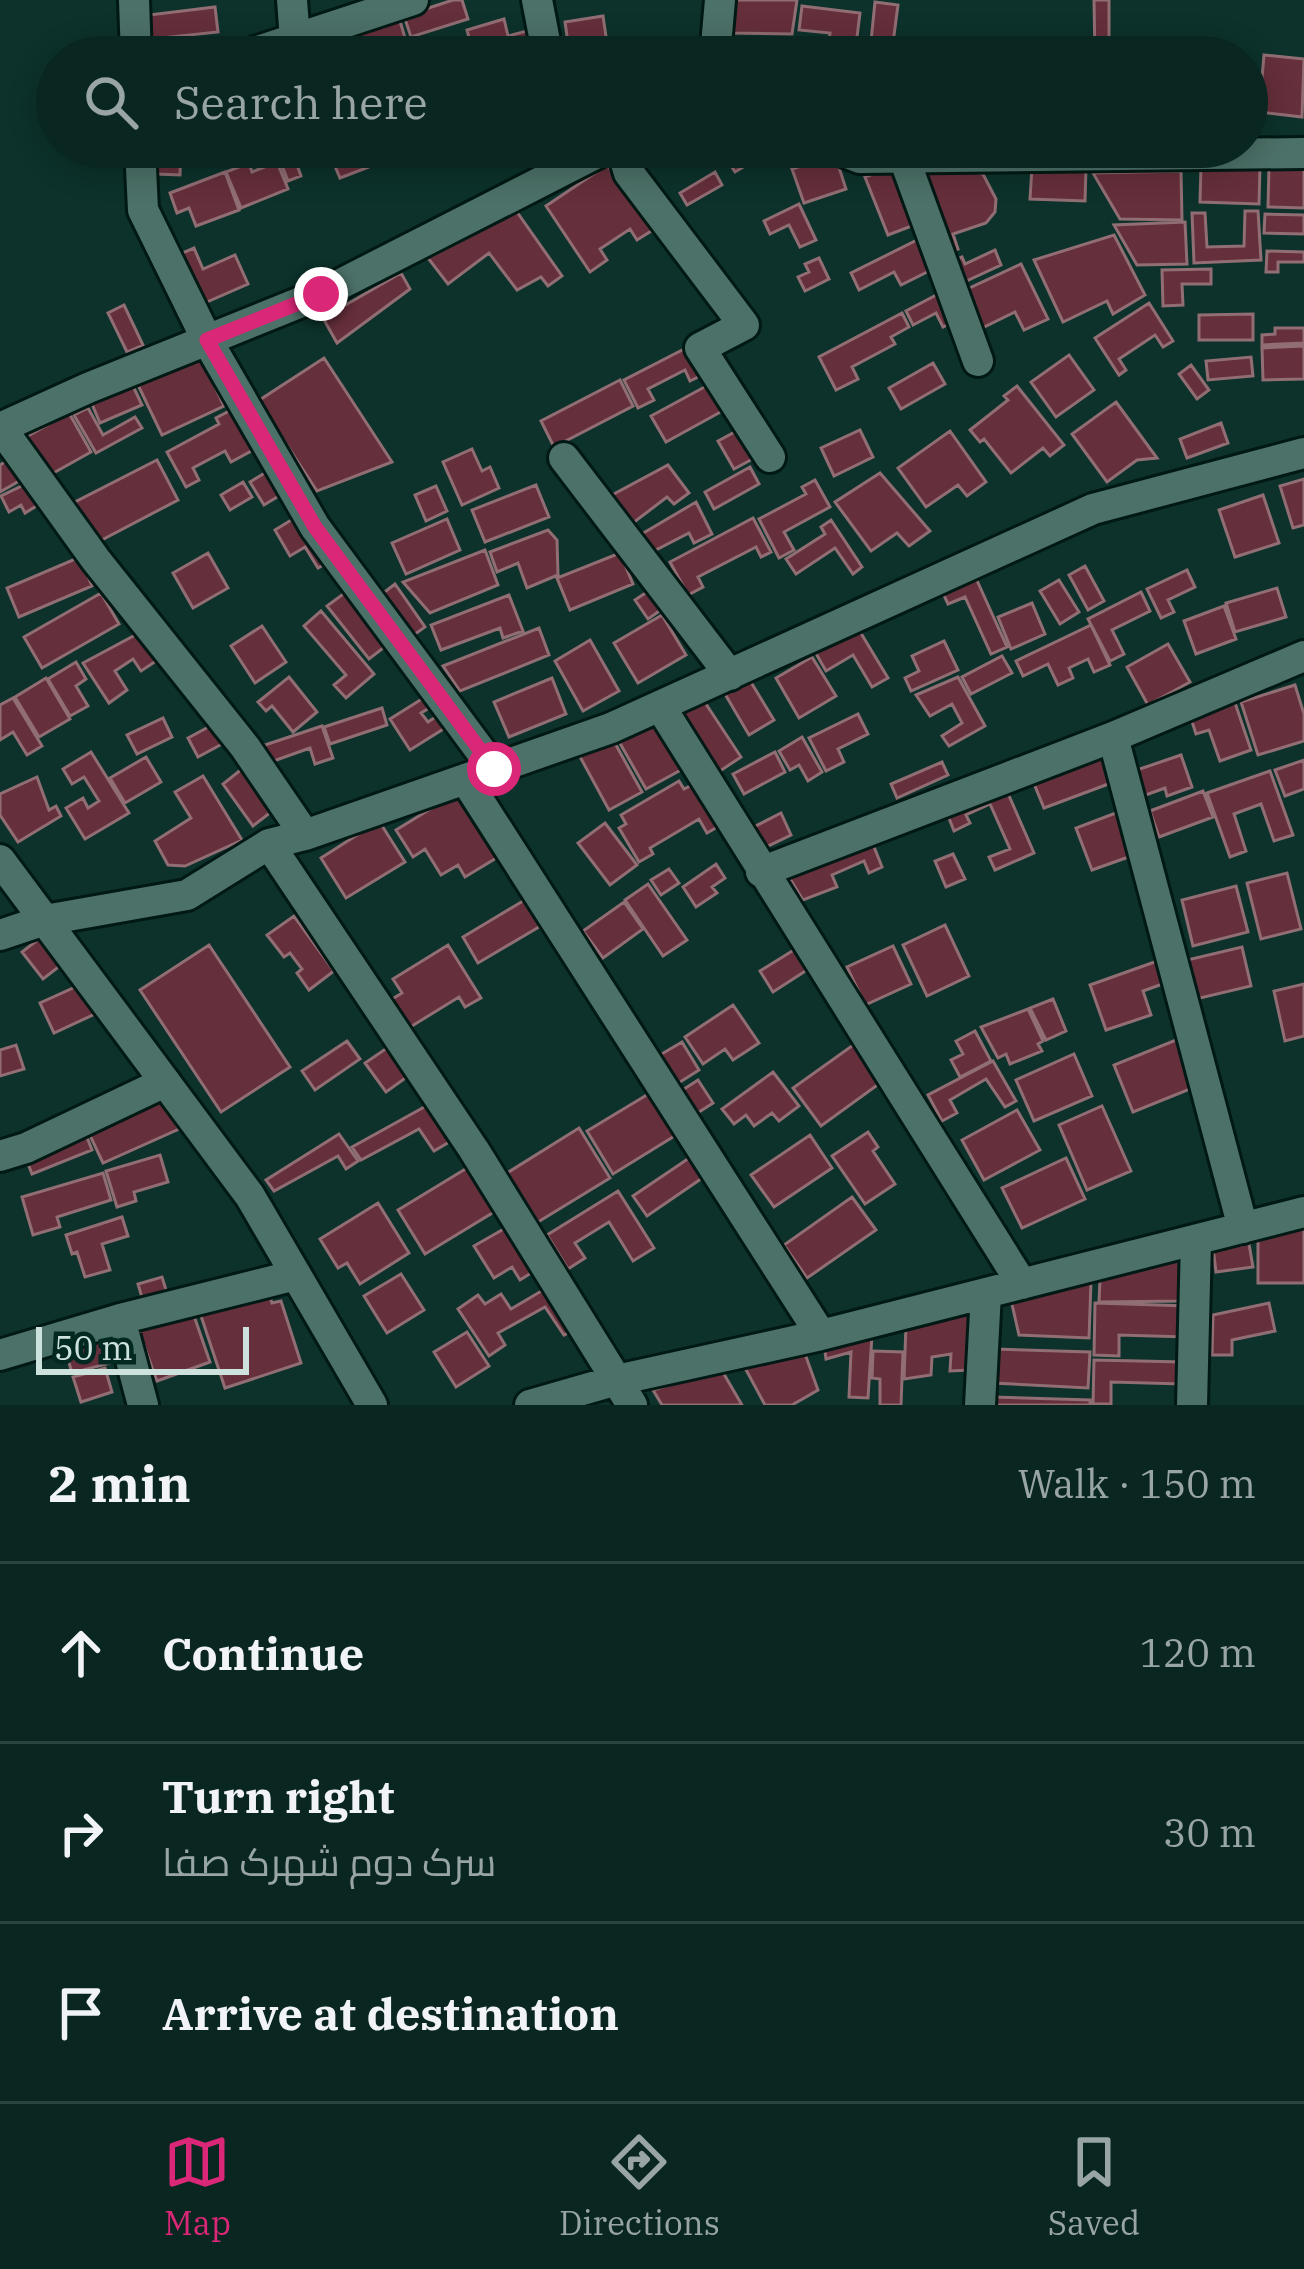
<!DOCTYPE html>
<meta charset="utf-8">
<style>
body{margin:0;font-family:"IBM Plex Serif",Cairo,serif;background:#122e29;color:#f1f3f6}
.scale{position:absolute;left:36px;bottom:30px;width:213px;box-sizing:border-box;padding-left:12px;border:6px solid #cee2dd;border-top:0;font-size:33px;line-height:42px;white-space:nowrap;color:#cee2dd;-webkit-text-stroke:9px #012821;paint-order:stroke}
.stop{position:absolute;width:36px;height:36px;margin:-27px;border:9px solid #db2777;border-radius:50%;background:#fff}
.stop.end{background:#db2777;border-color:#fff;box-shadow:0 3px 12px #0008}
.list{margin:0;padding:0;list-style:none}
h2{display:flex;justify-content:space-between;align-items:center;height:156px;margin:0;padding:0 48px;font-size:51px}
h2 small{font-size:39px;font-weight:400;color:#99a5a5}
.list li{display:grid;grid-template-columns:78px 1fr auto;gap:36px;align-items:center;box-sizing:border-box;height:180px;padding:0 48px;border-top:3px solid #29433e}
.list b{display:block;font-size:45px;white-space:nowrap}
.list p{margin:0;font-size:39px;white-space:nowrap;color:#99a5a5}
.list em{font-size:39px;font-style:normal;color:#99a5a5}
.icon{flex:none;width:66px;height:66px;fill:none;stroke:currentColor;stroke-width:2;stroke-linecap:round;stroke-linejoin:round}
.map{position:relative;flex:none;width:1304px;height:1405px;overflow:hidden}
.search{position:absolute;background:#092620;box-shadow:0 6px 30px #0003;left:36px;right:36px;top:36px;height:132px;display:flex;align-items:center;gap:30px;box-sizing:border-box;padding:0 42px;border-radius:66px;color:#99a5a5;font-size:45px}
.sheet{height:696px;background:#092620}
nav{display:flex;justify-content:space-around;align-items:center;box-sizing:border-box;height:168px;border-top:3px solid #29433e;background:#092620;font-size:33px;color:#99a5a5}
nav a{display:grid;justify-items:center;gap:6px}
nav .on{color:#db2777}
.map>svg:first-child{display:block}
</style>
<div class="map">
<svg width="1304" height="1405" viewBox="0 0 1304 1405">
<rect width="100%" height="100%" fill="#0c322b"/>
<!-- building -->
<path fill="#652f3b" stroke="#916e74" stroke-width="3" d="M453 0H462L468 19 411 37 404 16Z
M736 0H797L792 34 730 33Z
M1094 0H1109V49L1121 48V57H1095Z
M875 2 898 5 893 43 871 41Z
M802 6 860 13 855 53 828 50 830 33 799 30Z
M215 7 218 32 170 37 172 53 154 55 149 15Z
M603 16 609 57H570L565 22Z
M399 18 410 54 366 57 358 31Z
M504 19 508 36 534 29 541 52 524 57H474L467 30Z
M121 41 122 57H92L91 43Z
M1177 47V57H1141V48Z
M787 49 801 57H726L725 56Z
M1264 55 1304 59 1302 117 1259 112Z
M158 147H181L180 175 157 174Z
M292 147H361L369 167 340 178 329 152 297 165 301 176 288 181 277 153Z
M742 147H772L773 149 735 172 726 157Z
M835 155 846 189 804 203 792 169Z
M277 162 288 189 241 208 226 172 249 163 252 172Z
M607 165 656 228 637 240 630 229 600 249 607 260 590 272 546 206Z
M1201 165 1260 167 1259 204 1200 202Z
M894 166 917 224 888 235 865 177Z
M1269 166 1304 167V208L1268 207Z
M1032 167 1086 168 1085 201 1030 199Z
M962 168 983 174 996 199 995 212 986 223 953 234 958 249 944 254 915 173Z
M1181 171 1182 220 1120 219 1093 173Z
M225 172 239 210 196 226 189 208 177 213 170 193Z
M715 172 722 185 687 205 680 193Z
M799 204 816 240 800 247 789 225 770 234 764 221Z
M1245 211H1258L1261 260 1194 263 1192 213H1205L1207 247 1244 246Z
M517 212 562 276 548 286 541 277 517 290 489 253 448 284 428 258Z
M1265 214 1304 215V234L1264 233Z
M1185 222 1187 264 1137 265 1114 225Z
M1114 235 1145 295 1113 314 1107 301 1063 322 1034 260Z
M921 238 935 268 901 285 894 272 859 290 851 273Z
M194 248 203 269 235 255 248 284 193 308 171 258Z
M995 250 1001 265 962 283 952 261 962 257 965 264Z
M1267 251 1304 252V262H1278V272H1266Z
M819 258 829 279 805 291 798 277 809 272 805 264Z
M1021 264 1048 319 1024 330 1015 312 980 329 961 292Z
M1211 269V284H1182L1183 305 1163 306 1162 270Z
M401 273 410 289 337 343 323 318Z
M942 292 957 320 943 327 936 313 913 325 906 311Z
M1149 303 1173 341 1163 347 1155 335 1119 359 1126 370 1119 375 1095 338Z
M124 305 143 345 127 352 108 313Z
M902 313 909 327 891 337 895 344 852 367 858 379 836 390 819 357Z
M1253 314V340H1199V315Z
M1275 328H1304V343L1262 345V335L1275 334Z
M692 345 706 373 690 381 685 370 648 389 654 400 638 408 624 380Z
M1304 346V379L1263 380 1262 348Z
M1069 355 1094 390 1056 417 1031 382Z
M201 356 224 406 162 435 138 385Z
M1251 357 1253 376 1208 380 1206 361Z
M324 358 392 462 317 491 258 401Z
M933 363 945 384 901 409 889 388Z
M1191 365 1209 390 1197 399 1179 374Z
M620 380 633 406 554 447 541 421Z
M712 383 726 409 666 442 651 416Z
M133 386 142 405 100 423 92 404Z
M1017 386 1064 445 1050 456 1043 448 1011 473 984 439 980 442 970 430 1008 400 1004 396Z
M1116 402 1157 458 1137 460 1107 482 1072 434Z
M88 408 103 435 135 417 142 428 96 453 74 415Z
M235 408 257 448 231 462 225 451 193 468 199 480 186 487 167 452 219 424 216 418Z
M69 413 91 452 48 476 26 437Z
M1221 423 1228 443 1187 458 1180 439Z
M744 427 760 455 734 469 718 441Z
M860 430 873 457 834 476 821 448Z
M950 431 986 482 967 496 958 485 926 507 898 468Z
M472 449 482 471 490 467 499 488 462 505 443 462Z
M16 455 28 476 0 492V465Z
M157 460 178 500 96 543 75 502Z
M668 465 689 493 674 504 667 497 633 523 612 495Z
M750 467 759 484 714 509 705 492Z
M273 468 287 491 264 505 250 482Z
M880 473 930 531 909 546 897 533 871 551 835 502Z
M1304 479V525L1293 528 1280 486Z
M815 480 830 507 784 532 794 550 779 558 759 519 806 494 802 487Z
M30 482 43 502 25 513 21 505 9 512 1 496Z
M243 482 252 497 230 510 221 495Z
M536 485 549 517 485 542 472 510Z
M436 486 447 511 426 521 415 495Z
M1263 495 1279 543 1235 557 1219 510Z
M696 502 712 534 694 543 689 533 650 553 640 535Z
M301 514 329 562 318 568 305 547 290 556 275 530Z
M753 518 771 552 761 557 756 547 698 577 703 587 688 595 670 562Z
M447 519 460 550 406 574 392 543Z
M831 520 862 567 853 574 835 548 796 574 786 559 825 534 821 527Z
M548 530 557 540 558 575 527 588 518 563 497 572 490 552Z
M485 550 498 585 430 613 403 582Z
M208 553 228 588 193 608 173 573Z
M620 553 633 584 570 610 557 578Z
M80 557 92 586 19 617 7 588Z
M1085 566 1104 601 1088 610 1069 575Z
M1187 570 1195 587 1168 600 1174 612 1161 618 1147 589Z
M975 576 1007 647 991 654 965 597 948 604 942 591Z
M1059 580 1079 612 1060 624 1040 591Z
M395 584 425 627 411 637 382 594Z
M653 588 665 607 648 619 635 600Z
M1277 588 1286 617 1235 632 1226 603Z
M350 589 391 642 369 659 327 606Z
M1141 592 1150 611 1112 630 1124 654 1110 661 1088 619Z
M101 593 119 624 42 668 24 637Z
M509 595 523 631 503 638 500 628 441 650 431 625Z
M1032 603 1045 634 1011 649 998 617Z
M1224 606 1236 639 1196 654 1184 621Z
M321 611 374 674 346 698 334 685 346 675 304 626Z
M662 615 686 655 638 683 614 643Z
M856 625 888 678 872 687 853 655 826 671 814 650Z
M1091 625 1110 665 1094 672 1088 659 1069 668 1073 678 1058 685 1048 664 1023 676 1016 661Z
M262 626 286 662 255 683 231 646Z
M539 628 549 655 460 691 443 666Z
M141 632 159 659 141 671 133 659 115 671 127 690 109 703 83 663Z
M590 640 619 691 583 711 555 661Z
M944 641 958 670 911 691 905 678 919 671 912 656Z
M1168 644 1190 682 1148 705 1127 667Z
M1002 656 1012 673 971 694 962 677Z
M812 657 836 696 799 718 776 678Z
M76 662 86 679 76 686 88 706 70 716 48 679Z
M289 677 317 712 293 732 272 706 266 711 258 702Z
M958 677 985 726 949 746 942 736 962 723 952 704 930 716 916 695Z
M46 678 70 719 39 737 15 697Z
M552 678 566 714 509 737 494 702Z
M749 679 774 720 749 735 725 694Z
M1295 685 1304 714V741L1258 755 1241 702Z
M1232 694 1251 750 1220 761 1209 730 1196 734 1188 709Z
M425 697 431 707 421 713 428 722 437 716 445 728 410 750 390 719Z
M13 698 42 746 27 755 13 732 0 740V705Z
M702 698 741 757 717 773 679 714Z
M382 708 387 725 330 744 324 727Z
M858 714 868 734 838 749 844 762 826 771 809 738Z
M163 718 172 737 137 754 127 735Z
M651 718 681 770 646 789 617 738Z
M214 724 224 743 198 757 188 738Z
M322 726 333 758 315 764 310 748 268 763 262 746Z
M611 736 642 792 609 810 578 753Z
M802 737 822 772 808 781 799 765 790 770 779 751Z
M1098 748 1111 783 1044 808 1030 774Z
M91 752 129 813 85 839 66 808 83 798 88 808 99 801 84 777 72 784 63 769Z
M775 752 785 772 744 794 733 774Z
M1181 755 1192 787 1167 796 1165 788 1140 797 1131 772Z
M146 757 161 782 125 803 110 778Z
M1304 760V789L1285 796 1275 770Z
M942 762 948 775 897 798 891 784Z
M243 768 275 809 253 826 223 784Z
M1270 771 1293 835 1274 841 1261 804 1234 814 1246 851 1230 857 1207 793Z
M203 776 242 840 185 866 168 865 155 841 191 818 175 792Z
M37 777 49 810 56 806 61 816 18 842 0 815V794Z
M679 781 684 789 696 783 721 825 707 833 699 819 650 848 653 854 639 862 619 828 626 824 621 815Z
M1003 782 1034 853 995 870 989 857 1010 849 990 804 966 815 970 823 954 831 945 808Z
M463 789 503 854 465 877 458 865 441 875 425 849 413 857 396 830Z
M1203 791 1213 817 1159 837 1150 811Z
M1121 811 1137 854 1092 870 1076 828Z
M781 813 791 835 760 850 750 829Z
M379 821 405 862 346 898 321 858Z
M605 823 637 865 610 885 578 843Z
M869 834 882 867 869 873 864 861 832 875 837 887 803 900 784 869Z
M953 854 965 879 946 887 935 861Z
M716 864 725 878 712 887 717 893 696 907 683 887Z
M669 869 679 883 661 895 651 880Z
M1287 873 1301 929 1261 939 1247 883Z
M648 884 687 940 663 956 625 900Z
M1236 886 1248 932 1193 946 1182 900Z
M528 898 544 924 478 963 463 937Z
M624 902 643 929 603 958 583 931Z
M294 916 334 971 309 990 297 973 302 969 290 953 284 957 267 935Z
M945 925 969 976 927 996 903 945Z
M44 935 65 962 43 979 22 952Z
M209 945 290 1067 221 1112 140 990Z
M448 945 481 998 465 1007 459 997 407 1029 389 1001 402 993 393 979Z
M893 946 911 984 865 1005 847 967Z
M1242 947 1251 986 1196 999 1187 960Z
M797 948 810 968 773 992 760 971Z
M1163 959 1171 981 1143 991 1151 1015 1106 1030 1090 985Z
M82 984 95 1014 54 1033 40 1003Z
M1304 984V1036L1285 1041 1274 991Z
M1053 999 1066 1031 1046 1040 1030 1008Z
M733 1005 759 1043 733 1060 725 1049 703 1064 685 1037Z
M1028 1009 1043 1041 1038 1044 1042 1051 1010 1064 1006 1054 998 1058 981 1027Z
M975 1031 991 1061 960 1077 951 1060 963 1054 956 1041Z
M1181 1038 1200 1085 1133 1112 1114 1065Z
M347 1041 360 1059 315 1090 302 1071Z
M682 1042 699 1070 677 1084 660 1055Z
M856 1043 883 1081 821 1126 793 1088Z
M16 1045 24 1069 0 1076V1050Z
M387 1048 407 1077 386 1092 365 1063Z
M1074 1054 1092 1096 1034 1121 1016 1080Z
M993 1061 1016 1101 1005 1107 986 1079 950 1100 957 1113 942 1121 928 1095Z
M773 1072 799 1106 779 1121 772 1113 754 1126 746 1115 734 1124 722 1109Z
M698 1080 713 1103 696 1114 681 1091Z
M655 1090 681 1132 613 1174 587 1131Z
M162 1092 179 1129 103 1163 86 1127Z
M428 1105 451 1141 434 1151 419 1129 361 1160 352 1147Z
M1102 1106 1131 1171 1087 1190 1059 1125Z
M1017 1110 1040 1150 984 1180 962 1140Z
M579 1128 610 1178 538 1222 507 1173Z
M84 1130 92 1150 32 1174 24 1153Z
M868 1132 878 1147 873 1151 895 1184 865 1204 832 1156Z
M339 1134 358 1161 346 1169 338 1156 274 1191 266 1180Z
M810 1135 832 1168 774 1207 751 1175Z
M698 1152 711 1172 647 1216 633 1196Z
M160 1155 168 1182 134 1192 136 1201 117 1207 106 1171Z
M1066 1158 1085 1199 1022 1228 1002 1188Z
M467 1168 494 1212 425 1254 398 1210Z
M103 1173 111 1200 57 1217 60 1227 33 1235 22 1197Z
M618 1191 654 1248 633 1261 609 1222 575 1243 585 1258 568 1269 547 1235Z
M852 1197 876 1230 807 1278 784 1245Z
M378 1203 409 1253 360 1284 347 1263 338 1268 320 1239Z
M122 1217 128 1236 102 1244 110 1270 85 1277 77 1252 72 1254 66 1235Z
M509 1226 536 1270 520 1280 512 1267 494 1278 474 1246Z
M1304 1227V1283H1258V1238Z
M1249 1244 1253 1267 1216 1272 1213 1248Z
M1185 1257 1184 1301 1099 1302 1100 1279Z
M401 1274 424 1310 387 1333 364 1296Z
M162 1277 167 1293 143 1301 138 1284Z
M1091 1282 1089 1338 1019 1335 1011 1300Z
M550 1286 578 1328 564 1335 545 1307 498 1333 505 1345 489 1356 458 1309 478 1295 485 1304 501 1294 511 1309Z
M267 1288 272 1303 281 1301 301 1363 225 1388 199 1310Z
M1095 1303 1188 1306 1187 1337 1119 1335V1356L1094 1355Z
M1269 1303 1275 1331 1232 1340V1355H1212L1213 1315Z
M973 1309 970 1370 950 1371 951 1354 932 1357 931 1375 904 1379 906 1325Z
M192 1310 210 1362 157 1381 138 1329Z
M467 1332 489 1366 456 1387 434 1352Z
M872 1335 868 1398 849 1397 851 1352 826 1359 824 1344Z
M108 1337 114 1362 72 1373 65 1349Z
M994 1349 1090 1352 1088 1388 993 1383Z
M804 1351 818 1390 792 1405H765L744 1366Z
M873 1351 903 1352 901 1405H880V1379L872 1378Z
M1094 1360 1183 1362V1384L1111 1382V1404H1093Z
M105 1368 112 1392 81 1402 73 1377Z
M721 1369 742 1405H662L653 1390Z
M992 1397 1090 1400V1405H991Z"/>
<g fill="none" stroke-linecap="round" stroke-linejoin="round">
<defs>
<path id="street" d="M134 0 136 57
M292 0 295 40
M537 0 548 57
M240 57 413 0
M715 57 720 0
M140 147 143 210 207 340 315 527 494 769
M621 147 629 173 744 325 700 348 770 457
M904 158 978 361
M1 428 96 560 245 747 305 835
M564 458 730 675
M660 706 1022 1284
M1113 737 1243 1228
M465 779 821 1335
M269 844 474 1150 632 1405
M761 872 1113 737 1304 656
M0 935 45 920 187 895 269 844 305 835 611 728 1093 509 1304 453
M0 1156 26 1148 165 1082
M120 1319 143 1405
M0 1355 120 1319 296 1275
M530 1405 617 1380 821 1335 1304 1212
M980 1405 986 1293
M1192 1405 1196 1240"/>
<path id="secondary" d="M833 147 860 158 1304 153
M0 428 88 388 321 294 609 147
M0 860 250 1196 372 1405"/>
</defs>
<!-- street casing -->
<use href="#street" stroke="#001914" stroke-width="36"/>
<!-- secondary casing -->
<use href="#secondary" stroke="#001914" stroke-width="36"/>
<!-- street -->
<use href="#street" stroke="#4c7168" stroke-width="30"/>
<!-- secondary -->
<use href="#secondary" stroke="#4c7168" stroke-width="30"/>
</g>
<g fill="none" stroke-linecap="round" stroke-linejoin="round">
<!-- route -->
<path stroke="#db2777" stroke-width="15" d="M321 294 207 340 315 527 494 769"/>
</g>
</svg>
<div class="scale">50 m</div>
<div class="stop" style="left:494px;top:769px"></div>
<div class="stop end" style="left:321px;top:294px"></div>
<div class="search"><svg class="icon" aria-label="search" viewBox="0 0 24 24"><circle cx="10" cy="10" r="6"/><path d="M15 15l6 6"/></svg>Search here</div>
</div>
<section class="sheet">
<h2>2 min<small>Walk · 150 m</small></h2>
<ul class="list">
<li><svg class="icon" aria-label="ahead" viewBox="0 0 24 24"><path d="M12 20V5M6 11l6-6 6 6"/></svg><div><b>Continue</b></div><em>120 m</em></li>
<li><svg class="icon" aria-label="right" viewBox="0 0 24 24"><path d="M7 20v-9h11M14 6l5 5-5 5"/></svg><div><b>Turn right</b><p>سرک دوم شهرک صفا</p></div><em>30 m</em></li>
<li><svg class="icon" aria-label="arrive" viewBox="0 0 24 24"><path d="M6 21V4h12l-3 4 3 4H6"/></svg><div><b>Arrive at destination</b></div></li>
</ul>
</section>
<nav>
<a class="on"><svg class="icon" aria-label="map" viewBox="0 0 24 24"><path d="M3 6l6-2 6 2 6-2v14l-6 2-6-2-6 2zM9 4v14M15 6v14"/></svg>Map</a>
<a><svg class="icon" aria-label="directions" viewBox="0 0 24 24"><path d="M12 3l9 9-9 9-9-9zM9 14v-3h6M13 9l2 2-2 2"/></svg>Directions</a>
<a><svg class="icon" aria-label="saved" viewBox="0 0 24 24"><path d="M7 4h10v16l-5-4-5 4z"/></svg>Saved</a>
</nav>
